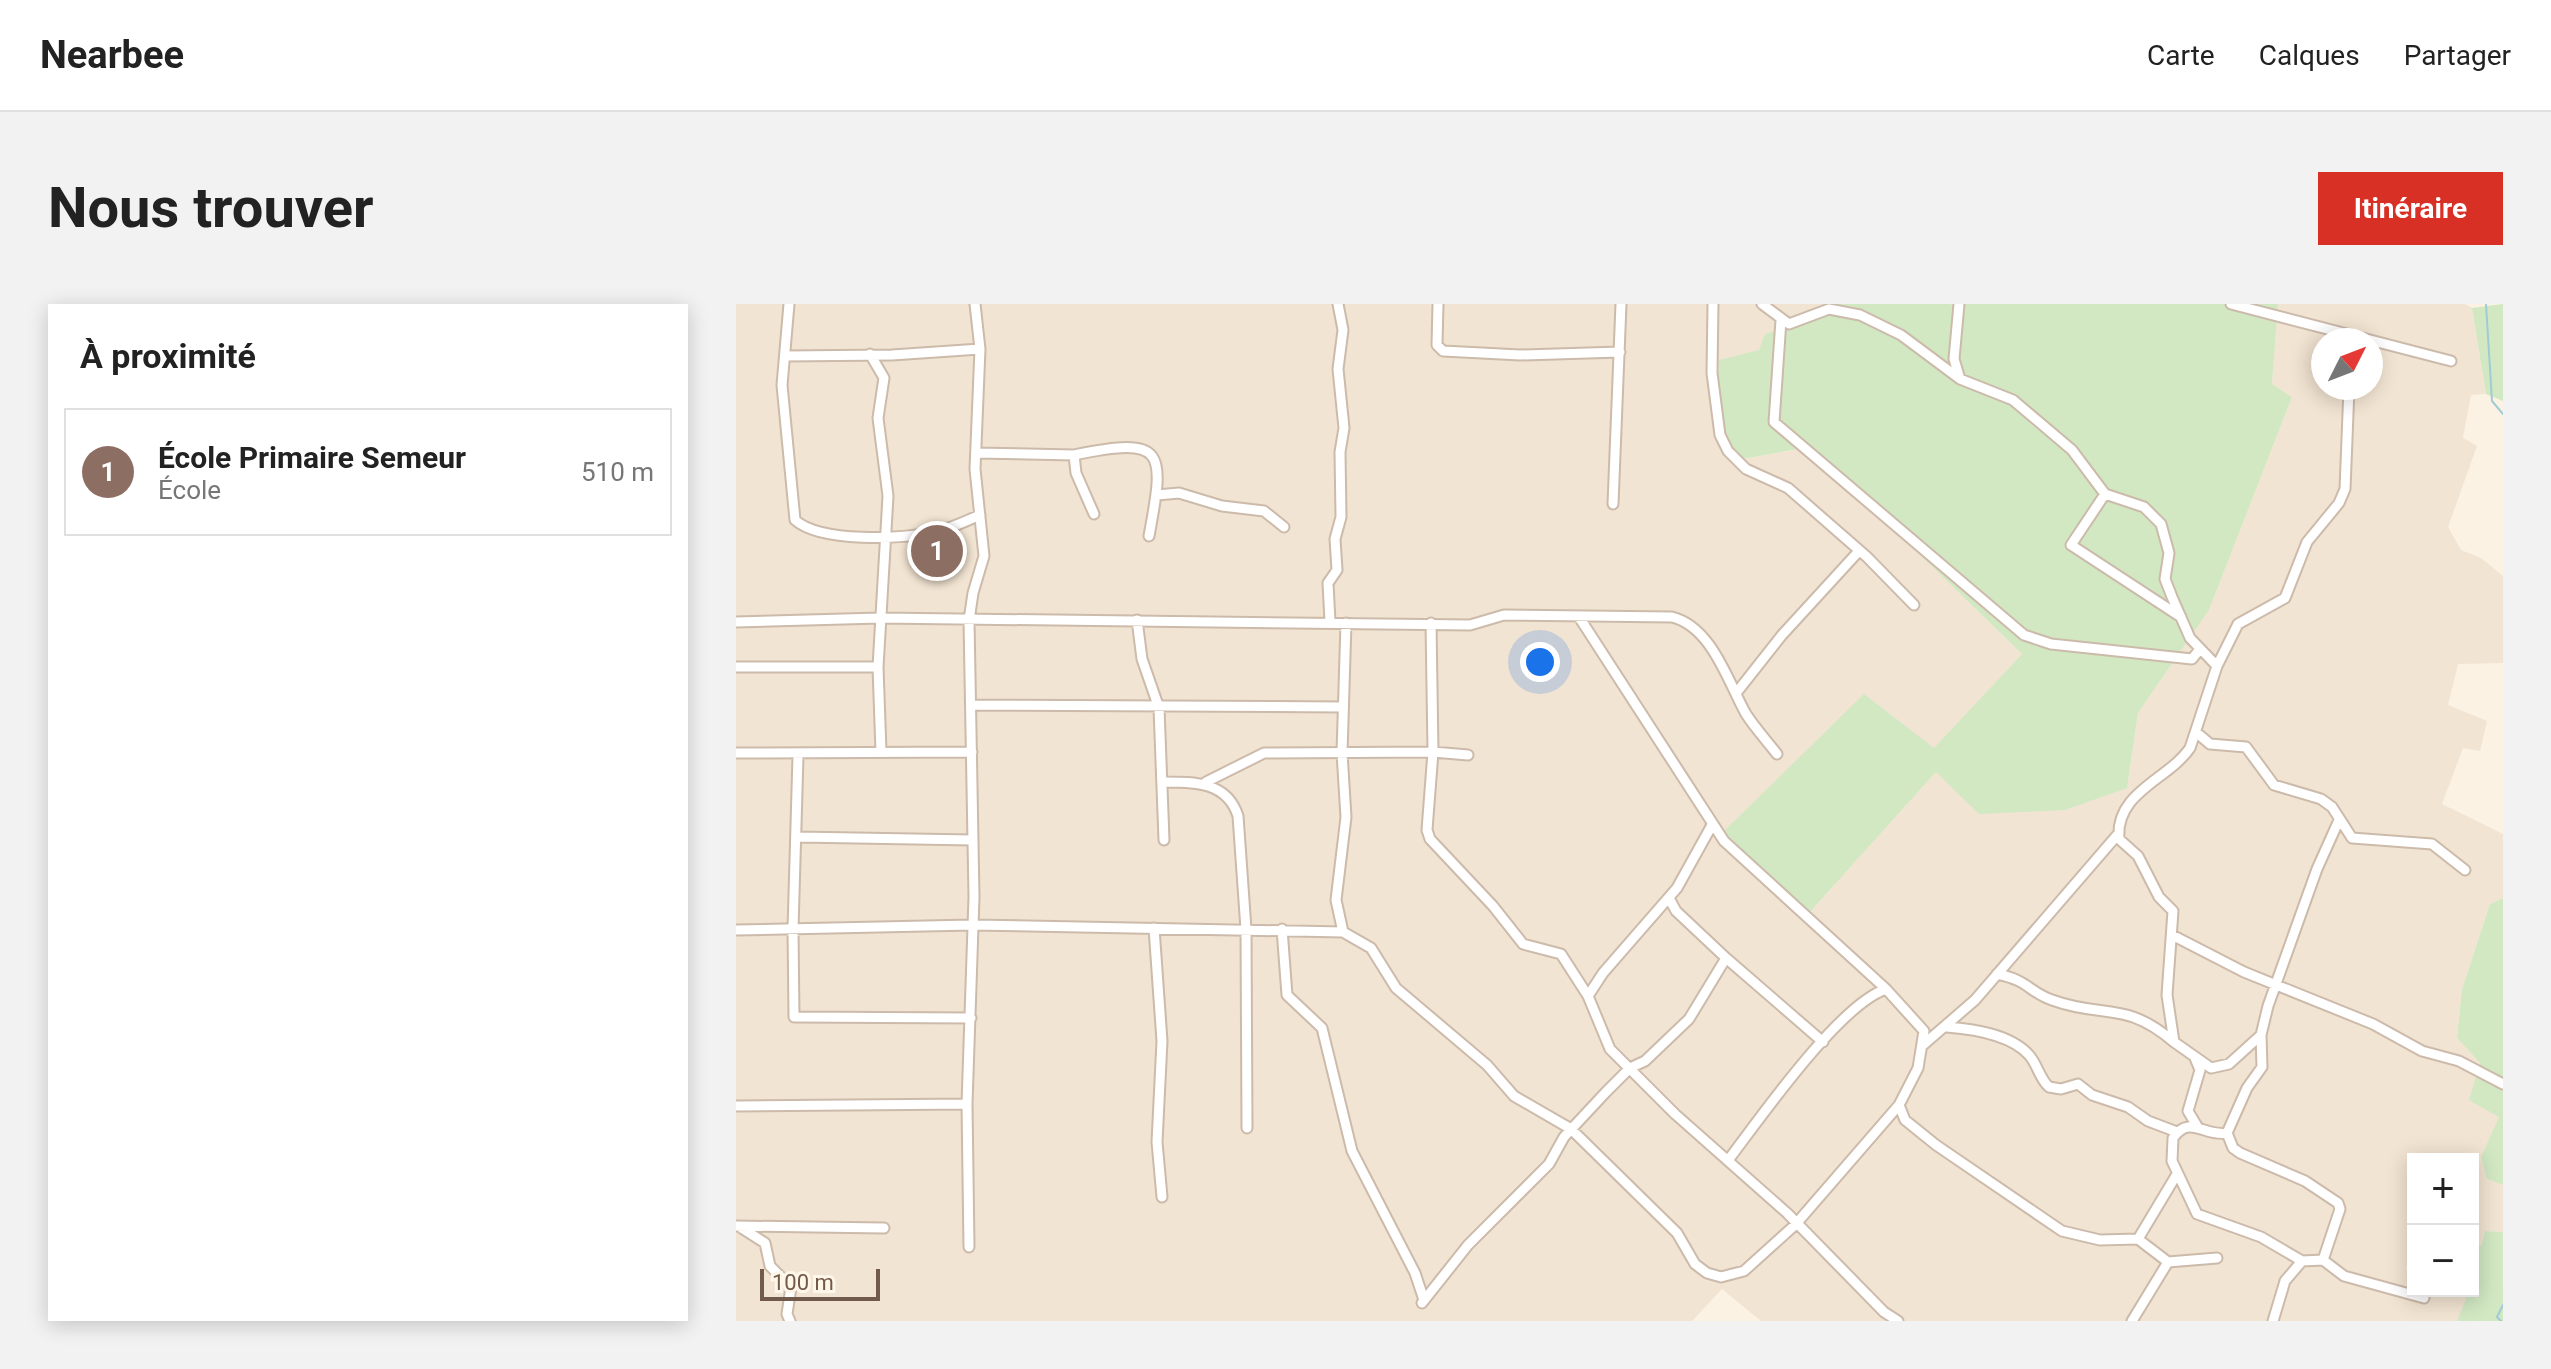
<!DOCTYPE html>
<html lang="fr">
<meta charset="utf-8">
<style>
body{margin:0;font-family:Roboto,sans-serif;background:#f2f2f2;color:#222}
.controls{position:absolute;right:24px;bottom:24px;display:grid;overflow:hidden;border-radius:0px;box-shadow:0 4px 20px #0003}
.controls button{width:72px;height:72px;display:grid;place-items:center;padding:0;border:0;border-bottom:2px solid #e0e0e0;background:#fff;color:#222;font:40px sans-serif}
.compass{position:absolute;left:1575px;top:24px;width:72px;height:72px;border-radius:50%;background:#fff;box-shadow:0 4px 20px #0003;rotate:48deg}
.scale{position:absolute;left:24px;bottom:20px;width:120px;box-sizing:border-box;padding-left:8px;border:4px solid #725a4a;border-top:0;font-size:22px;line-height:28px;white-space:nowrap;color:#725a4a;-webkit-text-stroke:6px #fef6e9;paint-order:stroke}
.you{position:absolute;left:804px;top:358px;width:28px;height:28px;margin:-20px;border:6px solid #fff;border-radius:50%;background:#1a73e8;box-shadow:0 0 0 12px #1a73e833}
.badge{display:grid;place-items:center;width:52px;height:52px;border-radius:50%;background:#d93025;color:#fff;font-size:26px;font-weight:700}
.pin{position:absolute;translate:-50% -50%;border:4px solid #fff;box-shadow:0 2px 8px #0006}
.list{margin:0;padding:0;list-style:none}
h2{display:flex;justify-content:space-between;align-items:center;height:104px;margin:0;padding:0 32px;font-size:34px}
h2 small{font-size:26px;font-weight:400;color:#767676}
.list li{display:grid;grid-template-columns:52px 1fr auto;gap:24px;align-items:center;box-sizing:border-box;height:128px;margin:0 16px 16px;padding:0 16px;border:2px solid #e0e0e0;border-radius:0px}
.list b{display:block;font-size:30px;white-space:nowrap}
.list p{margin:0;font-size:26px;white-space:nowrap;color:#767676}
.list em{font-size:26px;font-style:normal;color:#767676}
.map{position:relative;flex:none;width:1767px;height:1017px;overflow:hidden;border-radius:0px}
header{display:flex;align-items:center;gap:48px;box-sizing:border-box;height:112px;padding:0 40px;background:#fff;border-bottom:2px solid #e0e0e0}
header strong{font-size:38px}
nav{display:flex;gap:44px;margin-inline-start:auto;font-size:28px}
.intro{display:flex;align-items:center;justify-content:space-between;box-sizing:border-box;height:192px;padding:0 48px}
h1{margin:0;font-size:56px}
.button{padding:20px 36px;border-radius:0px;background:#d93025;color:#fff;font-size:28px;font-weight:700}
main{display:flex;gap:48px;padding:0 48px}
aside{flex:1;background:#fff;border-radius:0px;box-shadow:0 4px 20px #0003}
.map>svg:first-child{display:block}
</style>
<header>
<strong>Nearbee</strong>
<nav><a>Carte</a><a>Calques</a><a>Partager</a></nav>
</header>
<div class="intro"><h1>Nous trouver</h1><a class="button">Itinéraire</a></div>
<main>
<aside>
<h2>À proximité<small></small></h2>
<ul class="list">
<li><span class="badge" style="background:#8d6e63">1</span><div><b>École Primaire Semeur</b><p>École</p></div><em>510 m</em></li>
</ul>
</aside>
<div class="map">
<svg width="1767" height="1017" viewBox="0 0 1767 1017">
<rect width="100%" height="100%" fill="#fbf2e3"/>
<!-- residential -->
<path fill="#f2e4d2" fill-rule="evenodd" d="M0 0H1097L1093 10 1029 30 1002 156 1073 143 1286 350 1198 445 1128 390 1073 609 1200 468 1391 484 1402 409 1473 306 1556 93 1536 80 1542 0H1729L1736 4 1750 90 1735 91 1727 134 1741 142 1712 223 1725 246 1745 254 1767 272V359L1722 360 1712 401 1751 417 1744 447 1727 444 1706 500 1767 530V594L1754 600 1726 685 1721 734 1744 759 1763 813 1751 875 1767 881V928L1749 927 1745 942 1737 940V855H1677V944L1670 965 1677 968V987H1734L1721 1017H1025L986 985 956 1017H0ZM1587 36H1635V84H1587Z"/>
<!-- green -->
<path fill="#d1e8c3" d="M1097 0H1542L1536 80 1556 93 1473 306 1402 409 1391 484 1329 506 1243 510 1200 468 1073 609 987 528 1128 390 1198 444 1286 350 1073 143 1001 156 981 105 983 56 1023 46 1029 30 1092 10Z
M1767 0V97L1750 90 1736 4Z
M1767 594V881L1751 875 1745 853 1763 813 1733 796 1744 759 1721 734 1726 685 1754 600Z
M1749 927 1767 928V1017H1721L1733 987H1737V940L1745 942Z"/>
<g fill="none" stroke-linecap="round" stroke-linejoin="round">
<!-- stream -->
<path stroke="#a0cbd5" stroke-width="2" d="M1750 0 1756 97 1767 110
M1765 1017 1761 1013 1767 1001"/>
<defs>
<path id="street" d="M53 0 46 81 59 216C85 239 165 235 198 228 214 225 230 217 244 211
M702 0 701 41 707 47 784 51 884 48
M977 0 976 69 984 131 992 147 1010 165 1052 184 1131 253 1178 301
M1026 0 1053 20 1093 5 1124 11 1165 31 1224 75 1277 96 1336 146 1369 190 1408 203 1425 220 1433 249 1429 275 1436 293 1454 334 1481 362
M1223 0 1218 55 1224 75
M1495 0 1715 57
M1045 16 1038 118 1288 331 1315 340 1456 355 1464 345
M134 50 148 74 142 114 152 192 142 363 145 448
M49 52 156 51 244 45
M240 149 338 151 340 169 358 210
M338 151C430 132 429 146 413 232
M1369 190 1335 241 1445 313
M421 191 443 189 486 202 528 207 548 223
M877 200 885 0
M401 316 406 355 423 404 428 536
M0 318 144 314 734 321 768 311 936 313C976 323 992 378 1010 410 1019 424 1031 437 1041 450
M594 318 592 279 601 266 599 235 605 213 604 148 608 124 602 65 607 26 602 0
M695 319 697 448 691 526 694 535 757 602 787 640 825 650 852 692 874 745 939 810 1051 909 1148 1008 1162 1017
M0 363H142
M1001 388 1046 331 1123 247
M236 401 607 403
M1461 429 1474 440 1510 443 1538 481 1585 495 1596 503 1616 534 1696 540 1729 566
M0 449 236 448
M62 452 57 625 58 713 235 714
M427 478C457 478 491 477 502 512L510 625 511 824
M470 478 528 449 697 448 732 451
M62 533 236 536
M418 624 426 737 421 838 426 893
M546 625 551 691 586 724 616 847 679 969 688 996
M0 626 236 621 607 628 635 644 660 684 751 761 778 792 835 825 941 929 959 960 971 969 985 973 1008 967 1059 921 1163 801 1182 764 1188 727 1150 685 988 537 843 313
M607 628 600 596 610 513 606 449 610 319
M1436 631 1508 668 1637 720 1686 747 1723 757 1767 780
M990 654 1087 738
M1261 670C1292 676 1293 688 1316 696 1368 715 1389 696 1438 738
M852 692 867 669 941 584 976 521
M1211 723C1237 725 1274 730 1293 751 1302 761 1303 774 1313 783L1325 785 1342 780 1356 791 1392 803 1412 817 1441 828
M1525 731 1493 760 1475 764 1438 738 1431 691 1437 607 1423 593 1402 552 1383 535C1379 488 1432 476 1454 444L1481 362 1502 320 1549 294 1571 238 1603 199 1609 185 1613 84
M1187 741 1239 696 1383 529
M1459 754 1464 766 1452 807 1461 822
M1163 801 1169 816 1200 841 1326 927 1364 936 1402 935 1432 958 1481 954
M0 802 231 800
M1491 829 1511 784 1526 763 1525 731 1532 702 1581 565 1603 516
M1491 829C1468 833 1454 810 1437 834L1436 857 1461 910 1525 933 1566 957 1587 956
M1491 829 1497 844 1504 849 1569 877 1602 899 1604 905 1587 956
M993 855C1025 813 1103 701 1150 685
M0 922 148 924
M4 923 29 939 34 962 55 983 51 1010 54 1017
M1402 935 1441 870
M233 943 231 800 238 593 233 316 237 289 248 252 239 165 244 45 239 0
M1587 956 1608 972 1688 994
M686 999 732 941 813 860 828 833 870 788 894 764 909 757 953 715 990 654 940 607 933 594
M1396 1017 1432 958
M1537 1017 1549 977 1566 957"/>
</defs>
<!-- street casing -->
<use href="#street" stroke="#ccbaaa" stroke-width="13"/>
<!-- street -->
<use href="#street" stroke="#fff" stroke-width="9"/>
</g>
</svg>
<div class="controls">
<button>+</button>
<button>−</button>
</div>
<svg class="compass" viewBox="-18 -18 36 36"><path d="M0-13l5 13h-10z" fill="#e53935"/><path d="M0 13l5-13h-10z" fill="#767676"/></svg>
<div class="scale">100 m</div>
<div class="you"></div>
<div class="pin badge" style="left:201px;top:247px;background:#8d6e63">1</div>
</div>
</main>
